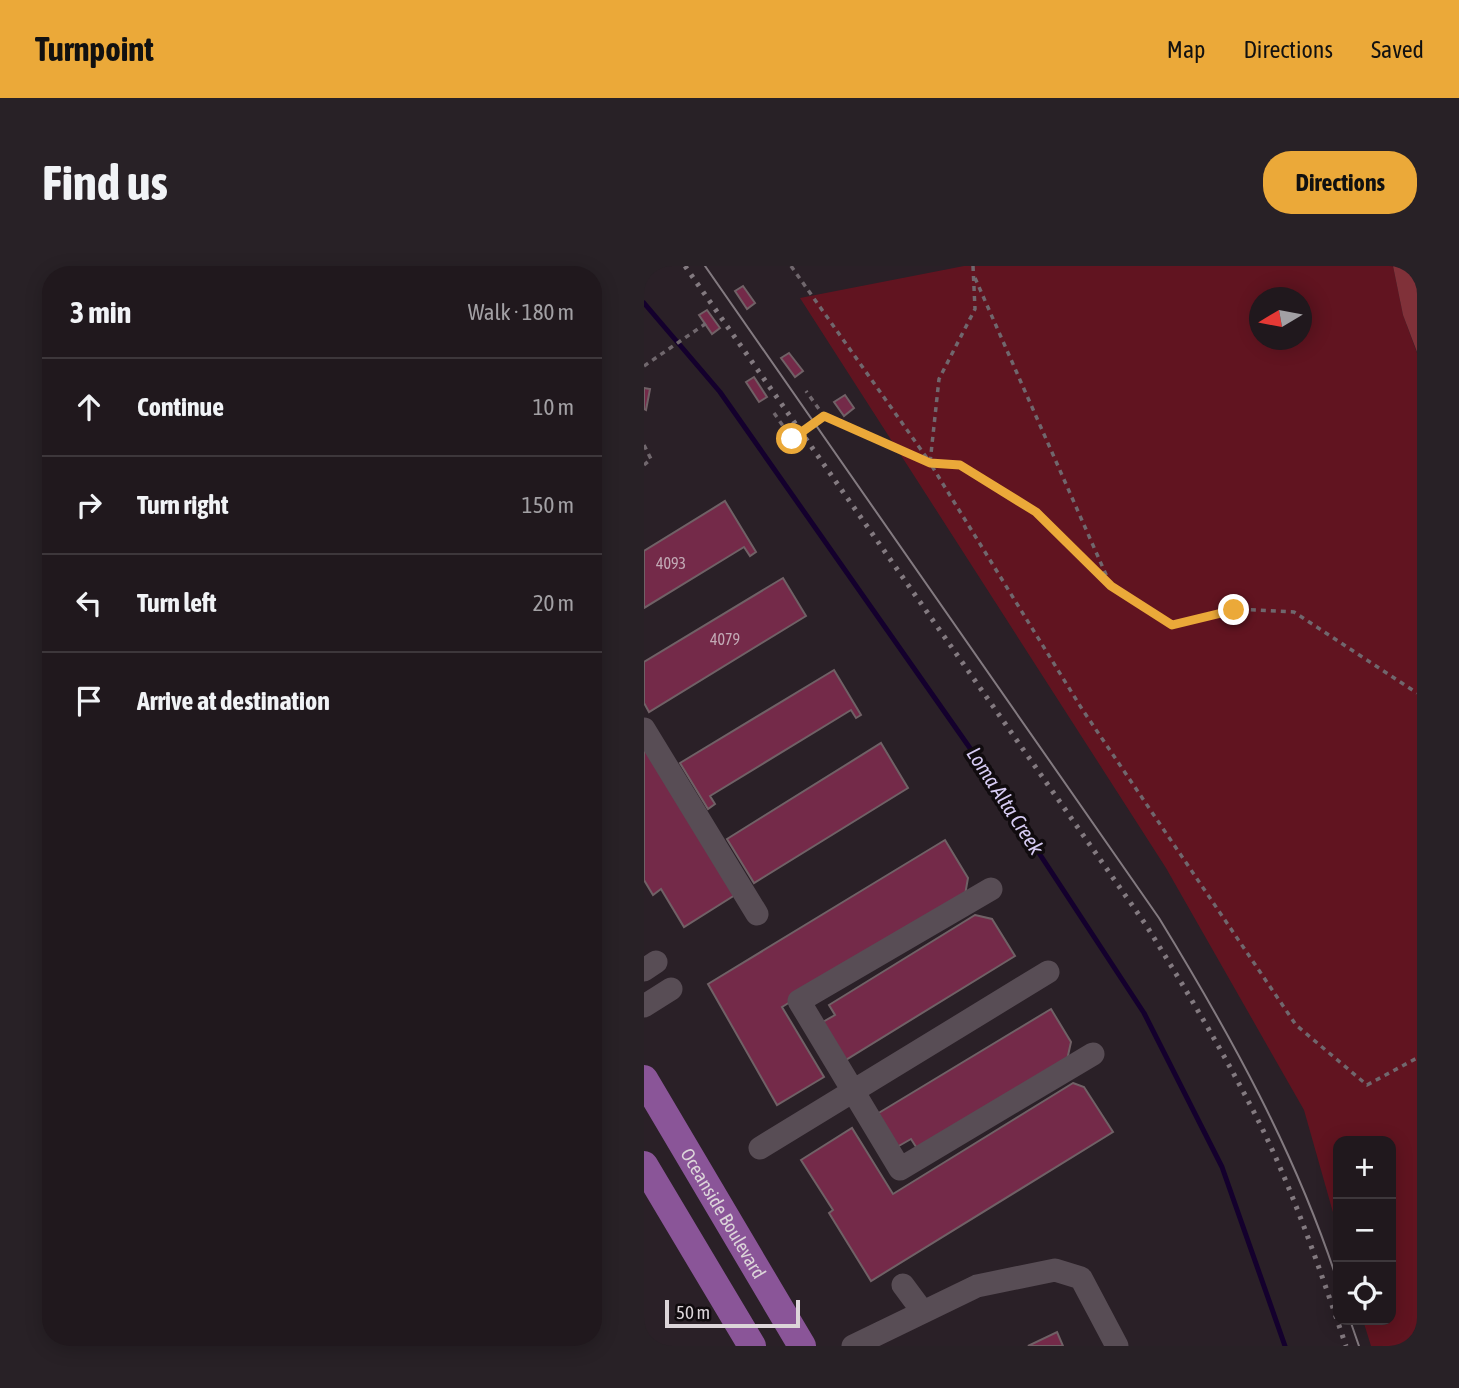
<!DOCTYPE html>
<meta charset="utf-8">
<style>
body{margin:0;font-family:"Asap Condensed",sans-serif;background:#282126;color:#f1f3f6}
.controls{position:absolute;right:21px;bottom:21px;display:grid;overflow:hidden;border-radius:14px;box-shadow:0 4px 18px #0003}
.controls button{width:63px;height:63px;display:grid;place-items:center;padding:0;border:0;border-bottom:2px solid #3d373b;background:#20181d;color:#f1f3f6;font:35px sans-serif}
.compass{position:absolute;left:605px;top:21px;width:63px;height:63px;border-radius:50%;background:#20181d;box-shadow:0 4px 18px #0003;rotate:260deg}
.scale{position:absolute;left:21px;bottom:18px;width:135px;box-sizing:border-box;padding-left:7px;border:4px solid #dcd5d9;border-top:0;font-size:19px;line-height:24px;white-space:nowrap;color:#dcd5d9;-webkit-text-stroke:5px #100b0e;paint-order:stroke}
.stop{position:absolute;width:21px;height:21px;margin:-16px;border:5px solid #eba939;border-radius:50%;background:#fff}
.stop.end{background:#eba939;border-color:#fff;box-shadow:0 2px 7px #0008}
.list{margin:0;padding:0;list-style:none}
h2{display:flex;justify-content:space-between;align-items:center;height:91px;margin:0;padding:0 28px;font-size:30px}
h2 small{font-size:23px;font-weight:400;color:#a2a0a4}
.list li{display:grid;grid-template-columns:46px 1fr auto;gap:21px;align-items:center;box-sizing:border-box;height:98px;padding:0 28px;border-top:2px solid #3d373b}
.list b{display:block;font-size:26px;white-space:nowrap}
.list em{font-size:23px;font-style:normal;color:#a2a0a4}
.icon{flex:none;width:38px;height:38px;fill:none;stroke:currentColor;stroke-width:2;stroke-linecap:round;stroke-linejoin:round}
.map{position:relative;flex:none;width:773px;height:1080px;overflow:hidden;border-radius:28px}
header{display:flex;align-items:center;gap:42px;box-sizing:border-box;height:98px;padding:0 35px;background:#eba939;color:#111}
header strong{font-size:33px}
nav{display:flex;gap:38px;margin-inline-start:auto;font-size:24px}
.intro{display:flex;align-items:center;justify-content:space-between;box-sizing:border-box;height:168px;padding:0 42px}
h1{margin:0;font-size:49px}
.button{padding:18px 32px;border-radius:28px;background:#eba939;color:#111;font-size:24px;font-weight:700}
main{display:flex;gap:42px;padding:0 42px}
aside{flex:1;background:#20181d;border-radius:28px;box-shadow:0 4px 18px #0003}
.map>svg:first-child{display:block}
</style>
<header>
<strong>Turnpoint</strong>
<nav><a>Map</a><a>Directions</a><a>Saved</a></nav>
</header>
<div class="intro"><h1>Find us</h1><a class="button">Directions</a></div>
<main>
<aside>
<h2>3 min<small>Walk · 180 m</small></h2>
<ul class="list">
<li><svg class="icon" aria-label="ahead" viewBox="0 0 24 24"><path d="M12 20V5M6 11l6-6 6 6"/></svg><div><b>Continue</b></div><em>10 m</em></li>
<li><svg class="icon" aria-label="right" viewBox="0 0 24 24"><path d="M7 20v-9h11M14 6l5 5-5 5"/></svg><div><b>Turn right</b></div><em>150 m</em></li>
<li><svg class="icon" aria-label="left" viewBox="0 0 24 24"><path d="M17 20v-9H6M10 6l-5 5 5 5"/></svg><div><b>Turn left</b></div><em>20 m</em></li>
<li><svg class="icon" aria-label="arrive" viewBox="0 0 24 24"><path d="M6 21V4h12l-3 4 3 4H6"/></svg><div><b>Arrive at destination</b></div></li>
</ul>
</aside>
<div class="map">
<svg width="773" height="1080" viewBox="0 0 773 1080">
<rect width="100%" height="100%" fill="#2a2027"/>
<!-- green -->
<path fill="#611420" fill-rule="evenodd" d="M320 0H749L759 49 773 87V1080H727L719 1054H747V875H694V964L660 844 522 602 156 32ZM615 32H657V74H615Z"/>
<!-- forest -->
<path fill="#803139" d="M749 0H773V86L759 49Z"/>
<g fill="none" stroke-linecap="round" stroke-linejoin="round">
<!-- stream -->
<path stroke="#14002d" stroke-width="5" d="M0 37 76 126 328 485 500 747 578 901 641 1080"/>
</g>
<!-- building -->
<path fill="#742a49" stroke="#706166" stroke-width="2" d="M99 20 111 37 103 43 91 25Z
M63 44 76 62 68 68 55 49Z
M145 87 159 105 151 111 137 92Z
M110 111 123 131 115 136 102 116Z
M0 122 6 123 2 144 0 143Z
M201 129 210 142 200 150 190 136Z
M81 235 112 286 106 290 100 281 0 342V285Z
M139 312 162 350 5 446 0 437V396Z
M190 404 217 449 212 452 207 444 66 530 71 538 64 543 36 497Z
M237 477 264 522 110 617 83 573Z
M0 481 91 629 40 661 17 623 9 629 0 614Z
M301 574 324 612 321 629 138 741 180 811 133 839 64 718Z
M331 649 348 653 371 690 200 795 177 757 191 749 185 739Z
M407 743 427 776 423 794 274 884 267 873 253 881 233 848Z
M429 817 440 821 469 866 227 1015 185 947 189 944 157 894 208 862 249 928Z
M413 1066 419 1080H384Z"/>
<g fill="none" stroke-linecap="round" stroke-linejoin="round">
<!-- path -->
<path stroke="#70676d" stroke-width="3.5" stroke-dasharray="5 5" stroke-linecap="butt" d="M147 0 285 195
M329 0 331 43 295 113 286 197 438 443 652 759 723 819 773 792
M331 12 467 320 528 359 590 343 650 346 773 427
M0 100 64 56
M130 147 148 173 180 150 162 125
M180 150 286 197 316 199 392 245 465 319
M0 179 7 193 0 199"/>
<!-- minor -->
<path stroke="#584d55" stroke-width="23" d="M0 463 113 648
M347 623 155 735 256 903 449 788
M0 704 12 696
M0 740 27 723
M116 882 404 706
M259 1019 279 1046
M209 1080 333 1020 411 1004 437 1012 473 1080"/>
<!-- major -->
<g stroke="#8a5598" stroke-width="28">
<path id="s1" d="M0 813 158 1080"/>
<path d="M0 899 108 1080"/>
</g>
<!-- tram -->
<path stroke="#837a80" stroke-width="2" d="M61 0 515 652C586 768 652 887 694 1017
M706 1054 715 1080"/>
<!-- rail -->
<path stroke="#837a80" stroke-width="5" stroke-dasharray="3.5 7" stroke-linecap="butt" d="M41 0 502 659C543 725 583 792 618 862 652 932 677 1007 702 1080"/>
</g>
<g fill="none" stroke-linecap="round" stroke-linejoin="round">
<!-- route -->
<path stroke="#eba939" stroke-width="9" d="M148 173 180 150 286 197 316 199 392 246 467 320 528 359 590 344"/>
</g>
<g text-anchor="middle" stroke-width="7" stroke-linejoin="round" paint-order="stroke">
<!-- number labels -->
<g font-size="16" fill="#c2aab5">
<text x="27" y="303">4093</text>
<text x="81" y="379">4079</text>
</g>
<!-- street labels -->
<g font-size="19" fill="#dcd5d9" stroke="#100b0e">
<text dy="7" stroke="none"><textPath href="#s1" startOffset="156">Oceanside Boulevard</textPath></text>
</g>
<!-- water labels -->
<g font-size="21" font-style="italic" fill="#d7ccf4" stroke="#100b0e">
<text transform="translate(361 535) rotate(57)" y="7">Loma Alta Creek</text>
</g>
</g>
</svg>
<div class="controls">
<button>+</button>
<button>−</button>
<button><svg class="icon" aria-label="locate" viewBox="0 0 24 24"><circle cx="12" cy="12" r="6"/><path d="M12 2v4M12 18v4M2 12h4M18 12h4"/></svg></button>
</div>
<svg class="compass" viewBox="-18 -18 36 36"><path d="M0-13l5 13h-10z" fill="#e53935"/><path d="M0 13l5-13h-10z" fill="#a2a0a4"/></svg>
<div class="scale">50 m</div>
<div class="stop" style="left:148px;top:173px"></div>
<div class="stop end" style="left:590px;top:344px"></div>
</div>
</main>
